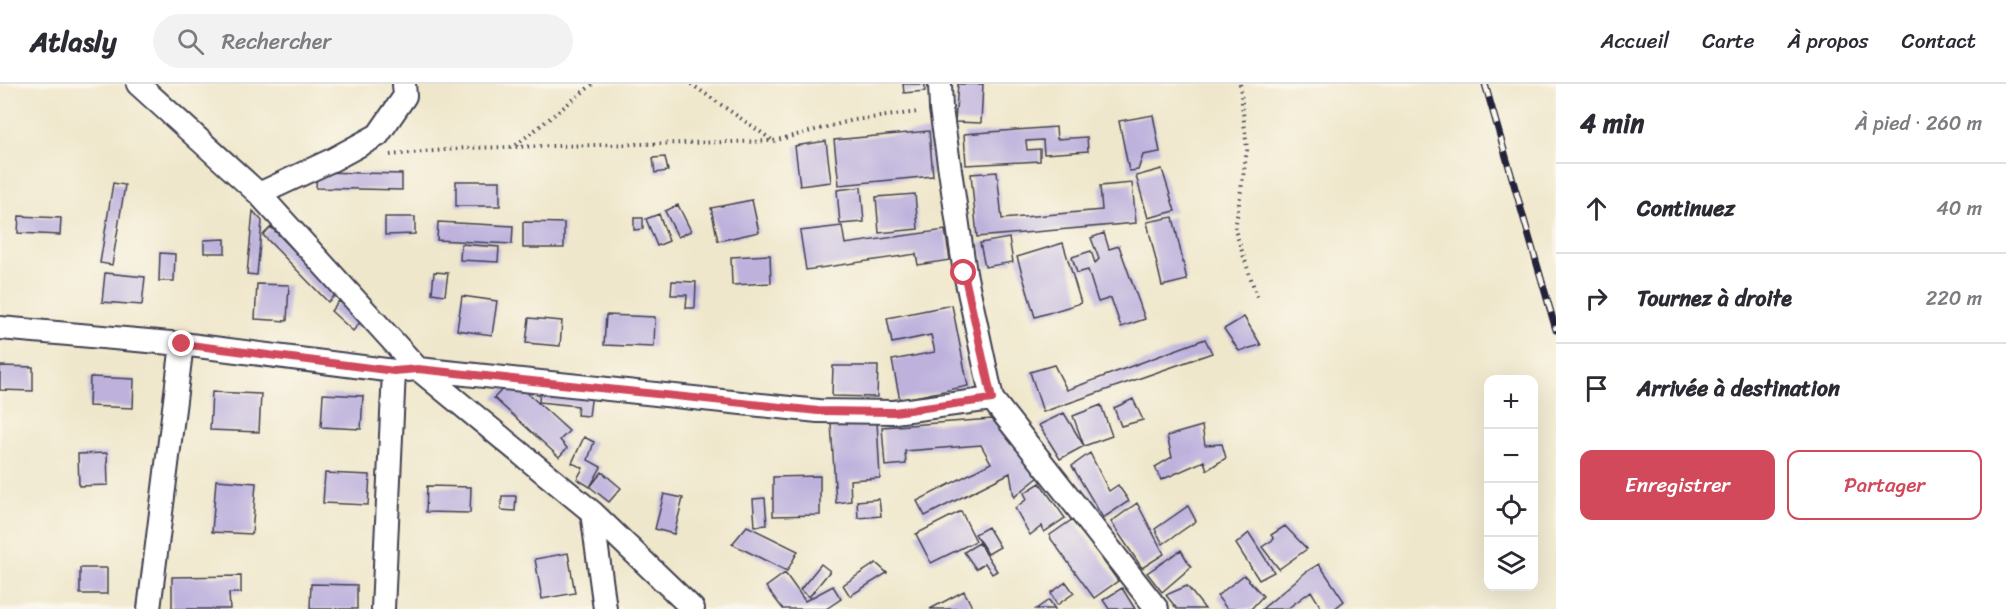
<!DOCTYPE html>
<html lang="fr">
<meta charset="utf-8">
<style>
:root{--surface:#fff;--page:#f2f2f3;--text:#2b2b33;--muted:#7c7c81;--line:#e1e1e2;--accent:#d1495b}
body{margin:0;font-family:Sriracha,sans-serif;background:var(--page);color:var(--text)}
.controls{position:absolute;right:18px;bottom:18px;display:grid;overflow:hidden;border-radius:12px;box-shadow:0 6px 24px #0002}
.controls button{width:54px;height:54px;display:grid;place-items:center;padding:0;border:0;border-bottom:2px solid var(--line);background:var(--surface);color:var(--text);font:30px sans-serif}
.stop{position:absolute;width:18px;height:18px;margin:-14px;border:4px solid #d1495b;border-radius:50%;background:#fff}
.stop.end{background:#d1495b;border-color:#fff;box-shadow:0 2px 6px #0008}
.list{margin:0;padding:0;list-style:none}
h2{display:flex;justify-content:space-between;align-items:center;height:78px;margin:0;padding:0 24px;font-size:26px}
h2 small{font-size:20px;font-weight:400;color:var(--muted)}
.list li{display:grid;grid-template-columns:39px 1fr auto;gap:18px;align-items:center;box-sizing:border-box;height:90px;padding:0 24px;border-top:2px solid var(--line)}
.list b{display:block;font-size:22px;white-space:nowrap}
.list em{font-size:20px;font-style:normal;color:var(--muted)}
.actions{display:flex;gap:12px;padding:18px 24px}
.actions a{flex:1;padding:14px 0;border:2px solid var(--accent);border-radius:12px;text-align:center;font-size:21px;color:var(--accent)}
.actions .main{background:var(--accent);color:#fff}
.icon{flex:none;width:33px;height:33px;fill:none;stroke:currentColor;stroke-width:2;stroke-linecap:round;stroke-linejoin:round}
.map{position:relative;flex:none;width:1556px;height:525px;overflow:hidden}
header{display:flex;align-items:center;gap:36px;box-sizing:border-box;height:84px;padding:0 30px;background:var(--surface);border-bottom:2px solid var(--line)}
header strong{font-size:28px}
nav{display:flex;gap:33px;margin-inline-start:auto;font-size:21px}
.search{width:420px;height:54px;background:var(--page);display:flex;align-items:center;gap:15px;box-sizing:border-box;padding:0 21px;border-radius:33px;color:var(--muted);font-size:22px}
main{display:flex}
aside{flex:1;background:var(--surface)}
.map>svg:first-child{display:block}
</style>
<header>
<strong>Atlasly</strong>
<div class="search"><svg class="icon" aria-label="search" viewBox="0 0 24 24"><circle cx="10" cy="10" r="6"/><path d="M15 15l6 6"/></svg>Rechercher</div>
<nav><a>Accueil</a><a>Carte</a><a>À propos</a><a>Contact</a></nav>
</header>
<main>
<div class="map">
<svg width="1556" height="525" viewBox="0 0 1556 525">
<rect width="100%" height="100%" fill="#fbf7ec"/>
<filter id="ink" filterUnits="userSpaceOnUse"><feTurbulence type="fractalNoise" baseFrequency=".0167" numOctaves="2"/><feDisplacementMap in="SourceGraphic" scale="12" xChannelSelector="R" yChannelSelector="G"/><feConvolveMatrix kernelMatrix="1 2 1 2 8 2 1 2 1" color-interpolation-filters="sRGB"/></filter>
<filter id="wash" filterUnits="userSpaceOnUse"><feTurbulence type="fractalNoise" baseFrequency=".008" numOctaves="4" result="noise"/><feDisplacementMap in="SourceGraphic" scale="24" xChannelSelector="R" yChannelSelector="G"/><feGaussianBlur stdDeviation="1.35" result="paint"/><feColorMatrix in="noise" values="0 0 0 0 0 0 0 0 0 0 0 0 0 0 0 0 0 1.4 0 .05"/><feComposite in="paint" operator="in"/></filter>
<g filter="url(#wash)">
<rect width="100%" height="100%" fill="#efe7cb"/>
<g id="blocks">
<path fill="#beb2dd" d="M 903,0 L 925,0 L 925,7 L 904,9 Z
M 958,0 L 983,0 L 981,39 L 955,38 Z
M 1153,31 L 1160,68 L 1143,71 L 1138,86 L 1129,87 L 1119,37 Z
M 1056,43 L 1057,55 L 1087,53 L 1088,67 L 1044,70 L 1043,56 L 1026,57 L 1027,66 L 1040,65 L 1040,77 L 966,81 L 964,50 Z
M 929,47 L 933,92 L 839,101 L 834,56 Z
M 826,57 L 831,98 L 800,102 L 795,62 Z
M 665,73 L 668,87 L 655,89 L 653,74 Z
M 1162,85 L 1175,127 L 1148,134 L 1136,92 Z
M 317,88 L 402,90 L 402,106 L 316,104 Z
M 997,88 L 1002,135 L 1102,126 L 1100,102 L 1132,99 L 1136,139 L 977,153 L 971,90 Z
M 456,97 L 500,97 L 500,122 L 456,122 Z
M 113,99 L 125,101 L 112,181 L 100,179 Z
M 861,103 L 864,138 L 840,140 L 837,106 Z
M 915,110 L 918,145 L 879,149 L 876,113 Z
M 752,116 L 759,148 L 718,157 L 711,124 Z
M 678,121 L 691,147 L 678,153 L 665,127 Z
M 253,127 L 262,137 L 257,191 L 247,190 Z
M 659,130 L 669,157 L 657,162 L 646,135 Z
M 19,132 L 61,134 L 60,151 L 18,149 Z
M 385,133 L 415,133 L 415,150 L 385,151 Z
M 1173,133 L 1187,196 L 1162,202 L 1147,138 Z
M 634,134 L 643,134 L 643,145 L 634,146 Z
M 438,138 L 513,142 L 512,160 L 437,156 Z
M 523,138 L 564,139 L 564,164 L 523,164 Z
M 842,142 L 845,160 L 945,146 L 950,176 L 918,181 L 916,170 L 806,186 L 800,147 Z
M 271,143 L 336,210 L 328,218 L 263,151 Z
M 1104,149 L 1109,165 L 1119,162 L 1145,235 L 1121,243 L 1111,214 L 1098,218 L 1088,186 L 1077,189 L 1072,173 L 1091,167 L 1095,179 L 1099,175 L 1091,154 Z
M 1009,154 L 1013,178 L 985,183 L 980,159 Z
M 225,155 L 225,169 L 204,169 L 204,156 Z
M 1063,159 L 1081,219 L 1035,233 L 1017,173 Z
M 461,160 L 499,163 L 498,178 L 460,176 Z
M 160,169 L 175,170 L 174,197 L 159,197 Z
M 770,171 L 771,199 L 732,201 L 731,173 Z
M 434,188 L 448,189 L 445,211 L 432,209 Z
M 105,189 L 145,193 L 142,221 L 102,218 Z
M 672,197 L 696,198 L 695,224 L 686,224 L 687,211 L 671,211 Z
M 257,200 L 289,201 L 287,237 L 255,235 Z
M 462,212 L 497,217 L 492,251 L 457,246 Z
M 339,217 L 362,236 L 353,247 L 331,227 Z
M 952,221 L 968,302 L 900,316 L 892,276 L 935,268 L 931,251 L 892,259 L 887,234 Z
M 606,231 L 655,233 L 654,263 L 604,261 Z
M 1244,233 L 1261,261 L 1239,267 L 1224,245 Z
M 529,234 L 562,237 L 560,262 L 526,259 Z
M 1205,255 L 1212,269 L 1043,328 L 1030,288 L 1054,281 L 1067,306 Z
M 0,282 L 33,283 L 33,307 L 0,306 Z
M 833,282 L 878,282 L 877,313 L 832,312 Z
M 90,293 L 134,295 L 133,324 L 89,322 Z
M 512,295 L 569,347 L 560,356 L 567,364 L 559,373 L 494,314 Z
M 540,304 L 592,309 L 589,332 L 577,331 L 578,322 L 539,318 Z
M 212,308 L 261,310 L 259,348 L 210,346 Z
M 323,310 L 363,312 L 361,345 L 321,343 Z
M 1133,315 L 1143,336 L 1121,342 L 1114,324 Z
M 1101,321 L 1112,352 L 1084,362 L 1060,375 L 1039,341 L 1064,329 L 1084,362 L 1073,332 Z
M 992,335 L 1039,393 L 1014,413 L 1010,389 L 925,432 L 917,417 L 991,379 L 981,361 L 905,367 L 906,380 L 885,382 L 882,343 Z
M 877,337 L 880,394 L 850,396 L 851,417 L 836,419 L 831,339 Z
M 1202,342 L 1205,361 L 1222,360 L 1226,374 L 1207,386 L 1204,377 L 1161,396 L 1155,383 L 1172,373 L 1167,352 Z
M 584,353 L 594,358 L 588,376 L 601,383 L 590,403 L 577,395 L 583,384 L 572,379 Z
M 107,369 L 108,401 L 79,402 L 78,370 Z
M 1090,369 L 1109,407 L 1118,401 L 1129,417 L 1103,434 L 1072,382 Z
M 602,388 L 621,404 L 609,418 L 590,403 Z
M 325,389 L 370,391 L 368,421 L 323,419 Z
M 820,392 L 820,431 L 773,432 L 773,393 Z
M 216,396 L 256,399 L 252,450 L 212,448 Z
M 1040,399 L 1065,434 L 1044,448 L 1042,442 L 1030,451 L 1015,424 L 1027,415 L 1024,409 Z
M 427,402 L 471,403 L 470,429 L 426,428 Z
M 664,410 L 683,414 L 674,450 L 655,445 Z
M 502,412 L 516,412 L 515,427 L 501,426 Z
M 765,414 L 767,441 L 755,442 L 753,415 Z
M 879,415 L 881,432 L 858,434 L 857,417 Z
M 1137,419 L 1164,470 L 1142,484 L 1111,438 Z
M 1188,422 L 1196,437 L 1163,460 L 1155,445 Z
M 961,427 L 976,457 L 931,479 L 916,450 Z
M 1073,435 L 1118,497 L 1094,514 L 1051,455 L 1050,451 Z
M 747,442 L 798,467 L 787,487 L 732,460 Z
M 1285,442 L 1307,465 L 1279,485 L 1262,463 L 1274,455 L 1271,451 Z
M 988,443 L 1000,463 L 988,470 L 975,450 Z
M 1249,449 L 1274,488 L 1259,496 L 1236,460 Z
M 979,459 L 997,487 L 992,490 L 985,479 L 976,485 L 964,468 Z
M 1181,466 L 1191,483 L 1162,508 L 1147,489 Z
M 568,469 L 575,509 L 542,515 L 535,475 Z
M 876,479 L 887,489 L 850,512 L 843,501 Z
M 821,480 L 830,487 L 809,513 L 800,506 Z
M 1319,480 L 1344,517 L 1334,525 L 1322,525 L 1311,507 L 1287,525 L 1262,525 L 1306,488 Z
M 80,484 L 107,484 L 107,510 L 80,510 Z
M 785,489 L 805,517 L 833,502 L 841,515 L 826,525 L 783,525 L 766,503 Z
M 1244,491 L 1263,512 L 1251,525 L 1227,525 L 1217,512 Z
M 241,492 L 241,509 L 229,509 L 230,525 L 172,525 L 172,493 Z
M 1066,498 L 1074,509 L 1057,521 L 1051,509 Z
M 311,500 L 357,501 L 357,525 L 310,525 Z
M 1187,502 L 1205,525 L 1177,525 L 1166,511 Z
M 1122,504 L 1135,525 L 1109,525 L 1103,516 Z
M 964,507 L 973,525 L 930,525 Z
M 1049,516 L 1055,525 L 1036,525 Z"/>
</g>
</g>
<g filter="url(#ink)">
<use href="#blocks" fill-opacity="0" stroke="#414051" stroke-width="1.5"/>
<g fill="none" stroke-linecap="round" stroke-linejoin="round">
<defs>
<path id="street" d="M 138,0 L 259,110 L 418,285 L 592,428 L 693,525
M 940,0 L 941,25 L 965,189 L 992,315 L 1157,525
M 259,110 L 332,76 L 378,51 L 405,12 L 404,0
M 0,244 L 182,260 L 394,287 L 418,285 L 818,327 L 894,328 L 992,315
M 592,428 L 605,525
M 149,525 L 182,260
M 383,525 L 394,287"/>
</defs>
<use href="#street" stroke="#414051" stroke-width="26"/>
<path stroke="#414051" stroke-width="4" stroke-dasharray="1.5 4.5" stroke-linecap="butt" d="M 691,0 L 772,56
M 1240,0 L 1247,66 L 1235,146 L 1257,213
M 516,61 L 593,0
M 390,71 L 467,64 L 773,57 L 854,36 L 919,28"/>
<use href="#street" stroke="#fff" stroke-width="22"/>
<defs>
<path id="rail" d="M 1485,0 L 1556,246"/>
</defs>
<use href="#rail" stroke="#22223b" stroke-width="7"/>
<use href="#rail" stroke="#fbf7ec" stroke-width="4.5" stroke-dasharray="14" stroke-linecap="butt"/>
</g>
</g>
<g fill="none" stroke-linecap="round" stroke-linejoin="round" filter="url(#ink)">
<path stroke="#d1495b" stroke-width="8" d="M 182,260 L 394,287 L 418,285 L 818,327 L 894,328 L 992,315 L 964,189"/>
</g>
</svg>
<div class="controls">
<button>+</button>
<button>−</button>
<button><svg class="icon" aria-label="locate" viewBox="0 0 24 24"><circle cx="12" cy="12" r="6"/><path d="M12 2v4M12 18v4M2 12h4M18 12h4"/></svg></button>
<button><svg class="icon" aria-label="layers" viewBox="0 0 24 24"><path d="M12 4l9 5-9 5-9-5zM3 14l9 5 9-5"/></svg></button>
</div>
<div class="stop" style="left:964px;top:189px"></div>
<div class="stop end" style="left:182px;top:260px"></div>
</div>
<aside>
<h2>4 min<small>À pied · 260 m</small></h2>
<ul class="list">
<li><svg class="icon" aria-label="ahead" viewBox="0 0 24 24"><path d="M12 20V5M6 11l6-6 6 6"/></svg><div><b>Continuez</b></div><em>40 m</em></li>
<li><svg class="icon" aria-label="right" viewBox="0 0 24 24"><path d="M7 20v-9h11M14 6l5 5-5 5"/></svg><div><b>Tournez à droite</b></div><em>220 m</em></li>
<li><svg class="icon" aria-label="arrive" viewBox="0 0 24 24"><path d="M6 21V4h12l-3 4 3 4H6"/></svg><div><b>Arrivée à destination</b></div></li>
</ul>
<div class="actions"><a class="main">Enregistrer</a><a>Partager</a></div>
</aside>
</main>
